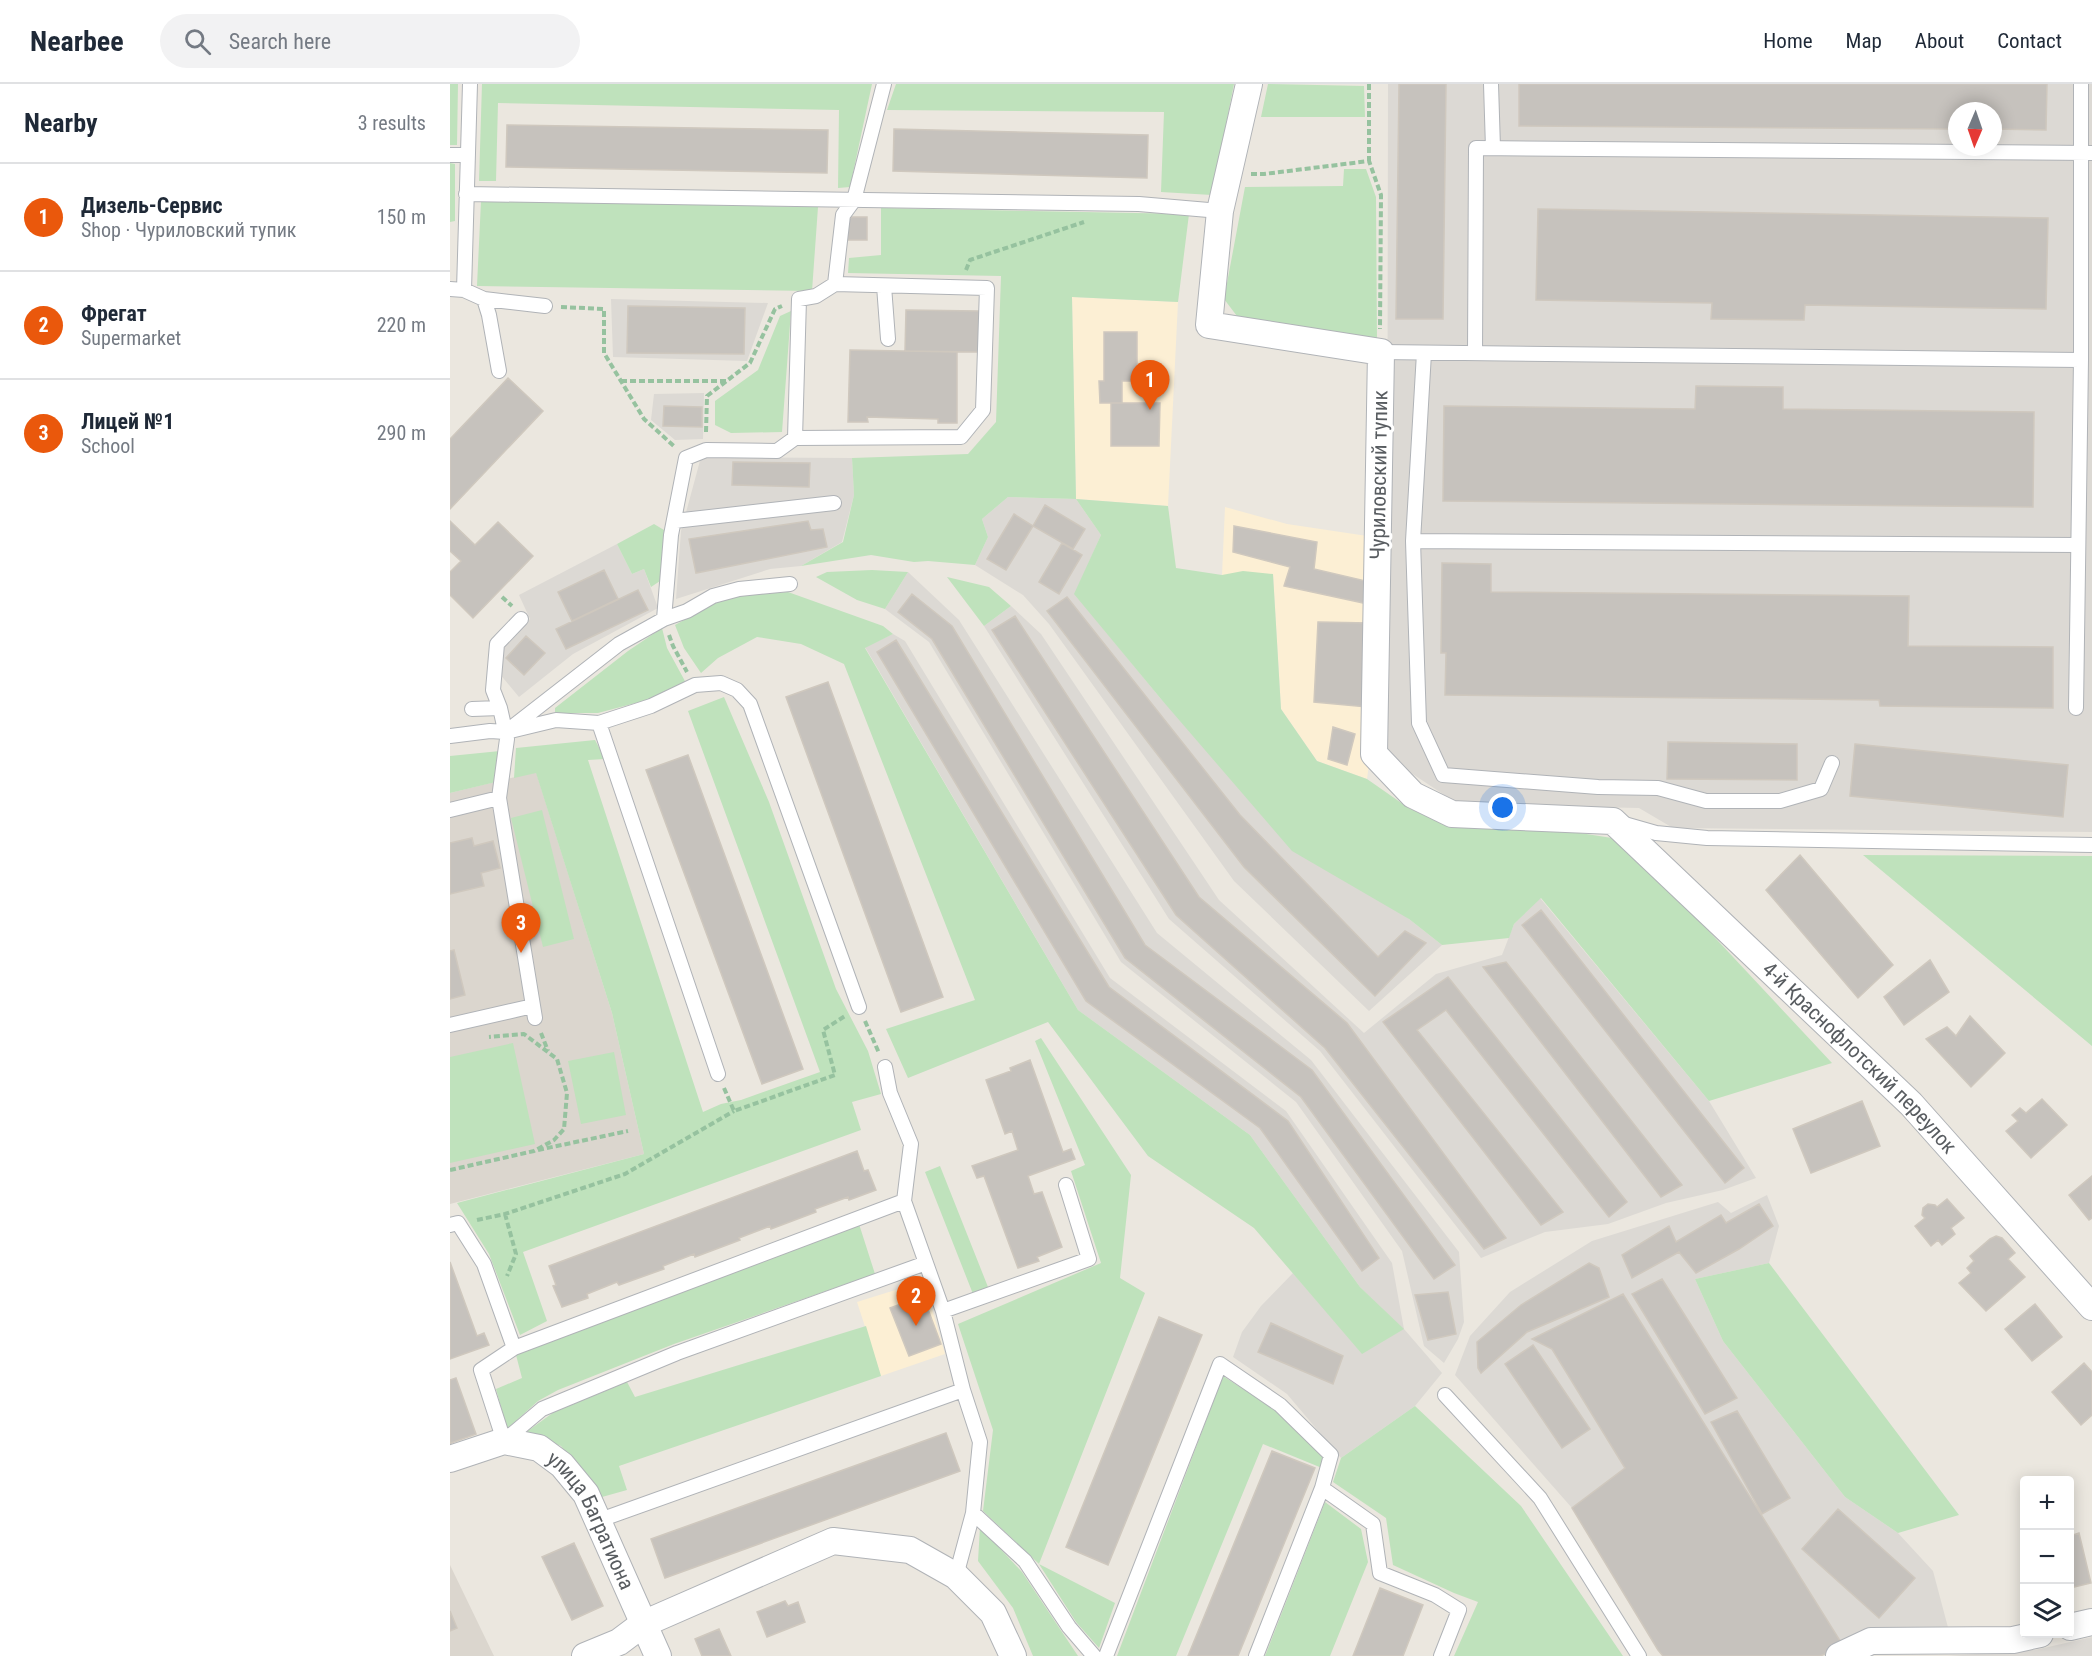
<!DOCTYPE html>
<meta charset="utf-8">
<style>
:root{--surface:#fff;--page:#f2f2f3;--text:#1f2937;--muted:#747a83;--line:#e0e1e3;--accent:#ea580c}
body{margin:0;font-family:"Roboto Condensed",sans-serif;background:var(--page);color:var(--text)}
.controls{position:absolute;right:18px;bottom:18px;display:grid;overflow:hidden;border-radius:6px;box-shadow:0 3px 15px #0003}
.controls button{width:54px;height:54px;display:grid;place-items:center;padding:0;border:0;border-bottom:2px solid var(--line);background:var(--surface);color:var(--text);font:30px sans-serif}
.compass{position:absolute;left:1498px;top:18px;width:54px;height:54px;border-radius:50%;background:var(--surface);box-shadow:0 3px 15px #0003;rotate:182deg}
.you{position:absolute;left:1053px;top:724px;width:21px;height:21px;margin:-15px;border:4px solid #fff;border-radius:50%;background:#1a73e8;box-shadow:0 0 0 9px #1a73e833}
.badge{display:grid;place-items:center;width:39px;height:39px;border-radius:50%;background:var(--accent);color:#fff;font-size:20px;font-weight:700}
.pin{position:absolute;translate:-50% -50px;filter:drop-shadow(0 2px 3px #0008)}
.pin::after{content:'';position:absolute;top:32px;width:21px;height:18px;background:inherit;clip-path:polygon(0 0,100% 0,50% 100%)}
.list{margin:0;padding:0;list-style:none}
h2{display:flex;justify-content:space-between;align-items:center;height:78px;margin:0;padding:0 24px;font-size:26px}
h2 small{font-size:20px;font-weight:400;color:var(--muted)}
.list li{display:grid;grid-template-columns:39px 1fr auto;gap:18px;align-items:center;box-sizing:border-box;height:108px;padding:0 24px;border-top:2px solid var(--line)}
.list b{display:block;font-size:22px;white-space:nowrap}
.list p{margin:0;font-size:20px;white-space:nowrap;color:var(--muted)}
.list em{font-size:20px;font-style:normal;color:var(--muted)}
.icon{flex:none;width:33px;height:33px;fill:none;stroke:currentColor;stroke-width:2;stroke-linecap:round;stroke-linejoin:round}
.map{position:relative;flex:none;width:1642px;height:1572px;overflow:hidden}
header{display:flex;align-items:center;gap:36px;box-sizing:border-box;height:84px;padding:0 30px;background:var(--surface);border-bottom:2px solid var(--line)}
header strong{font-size:28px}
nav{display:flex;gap:33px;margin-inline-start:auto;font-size:21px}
.search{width:420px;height:54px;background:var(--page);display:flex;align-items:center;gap:15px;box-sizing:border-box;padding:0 21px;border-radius:33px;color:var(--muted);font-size:22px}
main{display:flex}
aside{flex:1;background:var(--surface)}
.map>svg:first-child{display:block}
</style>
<header>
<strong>Nearbee</strong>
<div class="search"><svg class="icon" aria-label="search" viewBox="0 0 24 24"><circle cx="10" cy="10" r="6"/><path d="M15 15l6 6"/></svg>Search here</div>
<nav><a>Home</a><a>Map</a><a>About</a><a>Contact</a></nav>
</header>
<main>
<aside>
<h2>Nearby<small>3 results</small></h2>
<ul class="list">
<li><span class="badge">1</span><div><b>Дизель-Сервис</b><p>Shop · Чуриловский тупик</p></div><em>150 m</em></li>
<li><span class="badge">2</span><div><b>Фрегат</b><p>Supermarket</p></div><em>220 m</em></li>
<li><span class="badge">3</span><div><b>Лицей №1</b><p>School</p></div><em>290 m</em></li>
</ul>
</aside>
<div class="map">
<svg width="1642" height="1572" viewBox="0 0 1642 1572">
<rect width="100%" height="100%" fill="#ebe7df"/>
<path fill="#fcefd4" d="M 622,213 L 728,218 L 718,422 L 626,415 Z
M 775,423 L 837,440 L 924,453 L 920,673 L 917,695 L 867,677 L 831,625 L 823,490 L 772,491 Z
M 474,1197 L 495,1270 L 431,1292 L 407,1218 Z"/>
<path fill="#dcd9d4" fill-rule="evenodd" d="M 938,0 L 1642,0 L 1642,748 L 1223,744 L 1189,724 L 1008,720 L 937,673 ZM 1507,27 L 1543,27 L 1543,63 L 1507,63 Z
M 161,215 L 318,219 L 297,277 L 163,273 Z
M 254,309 L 253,355 L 225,356 L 201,336 L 204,310 Z
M 251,373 L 402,374 L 404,411 L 392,458 L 351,482 L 320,485 L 226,515 L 231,447 Z
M 558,413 L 626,415 L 651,451 L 625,510 L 711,615 L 959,835 L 992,861 L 919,927 L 784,797 L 599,540 L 573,511 L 525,481 L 538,453 L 532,435 Z
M 167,460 L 182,490 L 194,485 L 208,524 L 123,570 L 69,613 L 49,589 L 52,563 L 80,535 L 69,511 Z
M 458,488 L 509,536 L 707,849 L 861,976 L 1009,1168 L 1014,1238 L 1008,1255 L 994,1279 L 974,1262 L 952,1167 L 846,1018 L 671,878 L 479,558 L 435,525 Z
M 561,522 L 591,550 L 769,816 L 914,949 L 986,890 L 1052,871 L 1064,840 L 1090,814 L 1259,1017 L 1306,1094 L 1273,1106 L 1216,1119 L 1158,1140 L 1095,1148 L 1031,1174 L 870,967 L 719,835 L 534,542 Z
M 443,550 L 455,557 L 660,894 L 836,1027 L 942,1179 L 954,1245 L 992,1289 L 965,1322 L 891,1374 L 837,1310 L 783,1273 L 792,1248 L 811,1222 L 843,1189 L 912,1269 L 953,1245 L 910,1203 L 800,1051 L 628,926 L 415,563 Z
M 1317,1111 L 1329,1142 L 1319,1179 L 1245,1195 L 1273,1257 L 1395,1413 L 1448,1449 L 1483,1487 L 1500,1551 L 1394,1563 L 1102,1265 L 1175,1384 L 1122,1424 L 1005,1291 L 1020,1252 L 1060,1208 L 1142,1157 L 1268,1118 L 1281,1129 Z
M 1642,1553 L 1642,1572 L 1498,1572 L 1585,1566 Z"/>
<path fill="#dbd6ce" d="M 86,688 L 162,929 L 194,1070 L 0,1120 L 0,709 Z
M 0,1481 L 44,1572 L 0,1572 Z"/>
<path fill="#bfe2bc" d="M 0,0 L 8,0 L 7,61 L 0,61 Z
M 32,0 L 422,0 L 400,103 L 388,104 L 389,26 L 48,19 L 46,97 L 29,97 Z
M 446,0 L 784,0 L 762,111 L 711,108 L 714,28 L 437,26 Z
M 818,0 L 914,2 L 915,33 L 811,33 Z
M 0,79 L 5,80 L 5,137 L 0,138 Z
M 894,85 L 916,85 L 926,113 L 927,256 L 790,236 L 774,215 L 795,103 L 893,102 Z
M 31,117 L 368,123 L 362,207 L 27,202 Z
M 431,124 L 739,130 L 728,218 L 622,213 L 626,415 L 718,422 L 726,484 L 772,491 L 793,487 L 823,490 L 831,625 L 867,677 L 917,695 L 960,725 L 1013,741 L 1130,749 L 1162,754 L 1240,827 L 1382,979 L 1259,1017 L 1091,814 L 1064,840 L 1059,854 L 992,861 L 959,835 L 842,767 L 711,615 L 624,510 L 651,451 L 626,415 L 558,413 L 532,435 L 538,453 L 525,481 L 478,477 L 464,478 L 421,471 L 351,482 L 393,458 L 404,411 L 402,374 L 518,370 L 546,338 L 551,192 L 398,189 L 399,174 L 431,171 Z
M 341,227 L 332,348 L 281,349 L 265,341 L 265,317 L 308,286 L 330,232 Z
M 204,440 L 214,446 L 210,497 L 201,503 L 194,485 L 182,490 L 167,460 Z
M 422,486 L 458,488 L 435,525 L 407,516 L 366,493 L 377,488 Z
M 497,493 L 539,503 L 561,522 L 534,542 Z
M 338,508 L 433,542 L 443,550 L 415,564 L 628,926 L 800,1051 L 910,1203 L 954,1245 L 912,1270 L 804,1144 L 698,1072 L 598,938 L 458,994 L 436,945 L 525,916 L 394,580 L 351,560 L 307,553 L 268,574 L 251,589 L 234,564 L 225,541 L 266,518 L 290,511 Z
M 212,544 L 217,564 L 236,599 L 197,616 L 148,629 L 105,629 L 105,624 L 178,567 Z
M 274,613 L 319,718 L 386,905 L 418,967 L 431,1010 L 402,1018 L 411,1046 L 73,1168 L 97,1237 L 70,1251 L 39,1170 L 7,1119 L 194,1070 L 162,929 L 86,689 L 64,694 L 66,664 L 145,656 L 155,675 L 138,676 L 253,1028 L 271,1020 L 291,1016 L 370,988 L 238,627 Z
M 50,667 L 50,697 L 0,709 L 0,672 Z
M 92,726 L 124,855 L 93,863 L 61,734 Z
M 1413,771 L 1642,772 L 1642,962 Z
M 591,954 L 681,1091 L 670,1194 L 695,1209 L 589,1480 L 665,1519 L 649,1564 L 626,1538 L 589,1480 L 533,1427 L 543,1346 L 508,1240 L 651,1179 L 621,1087 L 635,1081 L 585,957 Z
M 63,959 L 85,1060 L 0,1079 L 0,973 Z
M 164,968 L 176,1031 L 131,1040 L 118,977 Z
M 490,1082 L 538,1203 L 523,1210 L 475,1088 Z
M 409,1140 L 425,1190 L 224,1260 L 108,1306 L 88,1317 L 57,1345 L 46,1305 L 72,1294 L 66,1271 Z
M 1319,1179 L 1509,1431 L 1448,1449 L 1395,1413 L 1273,1257 L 1245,1195 Z
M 416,1242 L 431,1292 L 169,1382 L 177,1406 L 152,1413 L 111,1362 L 75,1349 L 104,1328 L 177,1298 L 185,1313 Z
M 773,1292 L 827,1327 L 875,1372 L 872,1384 L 813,1360 L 726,1572 L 667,1572 Z
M 965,1322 L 1071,1422 L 1173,1572 L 1004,1572 L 1028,1518 L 1004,1509 L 943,1481 L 936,1434 L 883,1398 L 891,1374 Z
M 875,1418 L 911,1445 L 918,1478 L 880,1572 L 815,1572 Z
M 530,1443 L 572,1488 L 628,1572 L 583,1572 L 563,1524 L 528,1477 Z"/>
<path fill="#c6c2bd" stroke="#cfc8be" stroke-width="1.5" d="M 949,0 L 996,0 L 993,235 L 946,235 Z
M 1069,0 L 1597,0 L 1596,46 L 1543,45 L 1543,27 L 1507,27 L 1507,45 L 1069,42 Z
M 57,41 L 378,46 L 377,89 L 56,83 Z
M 444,45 L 698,51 L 697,94 L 443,87 Z
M 1088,125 L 1598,134 L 1596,225 L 1355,221 L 1354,236 L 1261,235 L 1262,219 L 1086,216 Z
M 398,133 L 417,133 L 417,156 L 398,156 Z
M 178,222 L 295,224 L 294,270 L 177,269 Z
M 456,226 L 529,227 L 529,268 L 455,267 Z
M 654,248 L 687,248 L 687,297 L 672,297 L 672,319 L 650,319 L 649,297 L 654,297 Z
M 400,266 L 507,268 L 507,339 L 488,339 L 488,335 L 417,333 L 418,338 L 398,338 Z
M 58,294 L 93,327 L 0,425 L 0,355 Z
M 1246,302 L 1333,303 L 1333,325 L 1584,328 L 1583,423 L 993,417 L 994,322 L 1245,325 Z
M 661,319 L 710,319 L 709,362 L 661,362 Z
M 214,322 L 252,323 L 252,343 L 213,342 Z
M 283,378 L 360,379 L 359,403 L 282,401 Z
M 595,421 L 635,445 L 623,465 L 583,442 Z
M 564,430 L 583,442 L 556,486 L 537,475 Z
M 0,437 L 25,461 L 48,438 L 83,472 L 23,534 L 0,511 L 0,488 L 11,477 L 0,467 Z
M 358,437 L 361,446 L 373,445 L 377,463 L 246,489 L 239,455 Z
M 784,442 L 867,458 L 864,485 L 920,498 L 918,520 L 834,502 L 840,483 L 783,468 Z
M 612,459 L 632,471 L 609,510 L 589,498 Z
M 992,479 L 1041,480 L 1041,508 L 1459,512 L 1458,562 L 1603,563 L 1603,624 L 1430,622 L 1429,616 L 995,611 L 996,569 L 991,569 Z
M 154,486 L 168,515 L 122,537 L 108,508 Z
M 188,506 L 198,526 L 116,565 L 106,545 Z
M 462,510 L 502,542 L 695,861 L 862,986 L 1005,1181 L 984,1195 L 851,1013 L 675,874 L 482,555 L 448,528 Z
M 617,513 L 790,731 L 928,873 L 955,847 L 976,859 L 925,912 L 794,783 L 597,527 Z
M 565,532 L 749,813 L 897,939 L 1056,1154 L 1034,1165 L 875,964 L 726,831 L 542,546 Z
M 868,538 L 919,539 L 917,623 L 864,618 Z
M 76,552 L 95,569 L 74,591 L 56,574 Z
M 446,556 L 659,903 L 838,1037 L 929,1174 L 912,1187 L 810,1044 L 636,917 L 427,568 Z
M 378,598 L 493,913 L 451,928 L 336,613 Z
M 883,643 L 905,650 L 897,681 L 878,675 Z
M 1218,658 L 1347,660 L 1347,696 L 1217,695 Z
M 1405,660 L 1618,681 L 1613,733 L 1400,712 Z
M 238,671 L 353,985 L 312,1000 L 196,686 Z
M 22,754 L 24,762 L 43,757 L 50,784 L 31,789 L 34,802 L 0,810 L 0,759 Z
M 1350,771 L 1443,881 L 1408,914 L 1316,806 Z
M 1091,826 L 1294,1084 L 1275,1099 L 1072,841 Z
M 4,866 L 15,911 L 0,915 L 0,867 Z
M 1480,876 L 1499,908 L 1454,941 L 1434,913 Z
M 1056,878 L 1232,1101 L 1211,1113 L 1033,883 Z
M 998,893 L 1177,1118 L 1159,1133 L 996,926 L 967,946 L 1113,1128 L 1091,1141 L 933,938 Z
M 1520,932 L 1555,969 L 1521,1003 L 1476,955 L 1497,943 L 1506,952 Z
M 580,976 L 613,1068 L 621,1065 L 625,1075 L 578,1092 L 584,1110 L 592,1108 L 612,1163 L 587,1173 L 589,1177 L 568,1184 L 534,1092 L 527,1094 L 522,1082 L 568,1066 L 562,1047 L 555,1050 L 536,996 L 561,987 L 560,984 Z
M 1592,1015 L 1617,1041 L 1581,1074 L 1556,1047 L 1568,1037 L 1562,1031 L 1570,1024 L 1576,1029 Z
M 1412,1017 L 1430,1062 L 1361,1089 L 1343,1045 Z
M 407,1067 L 414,1087 L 418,1086 L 426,1106 L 399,1116 L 398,1113 L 365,1125 L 366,1128 L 321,1145 L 320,1142 L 289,1154 L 290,1156 L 245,1173 L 244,1170 L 213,1182 L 214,1185 L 169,1201 L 167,1198 L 137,1210 L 138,1214 L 112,1223 L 103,1202 L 106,1201 L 99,1182 Z
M 1642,1092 L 1642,1134 L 1639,1136 L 1619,1111 Z
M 1497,1115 L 1514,1134 L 1501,1144 L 1505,1150 L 1492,1161 L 1488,1156 L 1481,1162 L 1465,1142 L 1475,1134 L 1472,1131 L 1473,1124 L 1478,1120 L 1485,1121 L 1487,1123 Z
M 1309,1120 L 1323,1142 L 1289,1165 L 1246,1189 L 1229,1168 L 1182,1194 L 1172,1171 L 1219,1142 L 1226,1158 L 1271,1131 L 1276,1139 Z
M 1546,1152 L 1552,1154 L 1565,1169 L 1558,1175 L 1575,1193 L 1536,1227 L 1509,1199 L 1521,1189 L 1517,1184 L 1524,1177 L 1520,1172 L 1540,1155 Z
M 0,1178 L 27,1252 L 34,1249 L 39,1261 L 0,1275 Z
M 1139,1179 L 1149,1184 L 1159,1213 L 1077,1248 L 1031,1289 L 1028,1284 L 1027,1258 L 1071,1221 Z
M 1212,1195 L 1287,1314 L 1255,1330 L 1182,1210 Z
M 998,1208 L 1006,1250 L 978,1256 L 965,1211 Z
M 1173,1210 L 1394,1563 L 1370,1572 L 1213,1572 L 1208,1566 L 1122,1424 L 1175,1384 L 1102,1265 L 1082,1255 Z
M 473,1212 L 491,1260 L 459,1272 L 440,1224 Z
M 1585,1220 L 1612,1253 L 1582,1277 L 1555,1245 Z
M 709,1233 L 752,1251 L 658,1481 L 616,1463 Z
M 821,1239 L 893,1272 L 883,1300 L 808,1268 Z
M 1083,1261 L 1140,1345 L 1112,1364 L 1055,1280 Z
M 1634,1279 L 1642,1288 L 1642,1331 L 1631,1341 L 1602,1308 Z
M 6,1294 L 26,1350 L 1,1359 L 2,1364 L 0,1364 L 0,1296 Z
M 1287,1327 L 1340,1414 L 1312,1430 L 1261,1338 Z
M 496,1349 L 510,1387 L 215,1494 L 201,1455 Z
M 822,1367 L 865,1384 L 788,1572 L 738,1572 Z
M 1388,1425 L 1465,1494 L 1429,1534 L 1352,1465 Z
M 1629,1449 L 1641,1499 L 1620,1504 L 1620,1452 Z
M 124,1459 L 153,1522 L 122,1536 L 92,1473 Z
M 930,1504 L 973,1521 L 953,1572 L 903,1572 Z
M 335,1517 L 338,1522 L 348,1518 L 355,1538 L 317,1553 L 307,1528 Z
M 0,1527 L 7,1544 L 0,1547 Z
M 269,1545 L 281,1572 L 252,1572 L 245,1555 Z"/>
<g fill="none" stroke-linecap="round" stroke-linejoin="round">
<defs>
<path id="service" d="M 1041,0 L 1043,64
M 0,71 L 18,71
M 16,110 L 689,120 L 770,127
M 385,200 L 393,131 L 404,116 L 434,0
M 434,202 L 438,255
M 0,205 L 14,206 L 34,215 L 95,222
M 14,206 L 20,0
M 34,215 L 39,231 L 49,287
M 931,268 L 1631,276 L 1631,0
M 974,269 L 963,457 L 969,639 L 993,691 L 1148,703 L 1208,704 L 1256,717 L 1330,717 L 1371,705 L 1382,679
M 1025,269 L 1026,64 L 1642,69
M 224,437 L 384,419
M 963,457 L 1628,461
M 71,535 L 47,560 L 43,606 L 50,624 L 57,655 L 49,714 L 85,934
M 214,535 L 221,451 L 236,374 L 256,366 L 327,367 L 345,354 L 349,215 L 366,212 L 385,200 L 537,204 L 533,326 L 511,353 L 345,354
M 1626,624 L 1631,276
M 22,625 L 50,624
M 149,639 L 268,990
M 56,648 L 106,636 L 149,639 L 201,622 L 245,601 L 271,599 L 287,606 L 300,620 L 409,923
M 0,652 L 40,647 L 56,648 L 169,560 L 214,535 L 237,527 L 263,512 L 289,505 L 340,500
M 0,726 L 49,714
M 1171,739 L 1206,749 L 1257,754 L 1642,761
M 0,941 L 83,922
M 435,983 L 440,1009 L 461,1060 L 454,1117 L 493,1227 L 513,1306 L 530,1358 L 523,1429 L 506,1492
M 454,1117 L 64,1264 L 31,1286 L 54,1357 L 92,1325 L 227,1269 L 476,1179
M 0,1141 L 8,1139 L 34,1180 L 64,1264
M 493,1227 L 639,1175 L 616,1101
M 995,1311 L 1090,1414 L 1189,1572
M 523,1429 L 575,1477 L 619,1543 L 644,1572
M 147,1437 L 513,1306
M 656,1572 L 770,1280 L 830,1321 L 881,1371 L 872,1404
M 806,1572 L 872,1404 L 923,1440 L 930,1489 L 985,1511 L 1009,1526 L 991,1572"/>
<g id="minor">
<path id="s1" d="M 799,0 L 770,127 L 759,241 L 931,268 L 924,670 L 963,711 L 1002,730 L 1163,737 L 1461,1020 L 1642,1223"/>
<path id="s2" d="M 0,1375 L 54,1357 L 89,1364 L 112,1381 L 136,1410 L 208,1572"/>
<path d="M 1620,1543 L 1642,1538"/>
<path d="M 135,1572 L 169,1558 L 193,1540 L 383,1457 L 460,1466 L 506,1492 L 543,1529 L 563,1572"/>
<path d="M 1389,1572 L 1421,1557 L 1563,1556 L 1590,1550"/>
</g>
</defs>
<use href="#service" stroke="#b0b3b7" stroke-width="16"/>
<use href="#minor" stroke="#b0b3b7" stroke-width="28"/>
<path stroke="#96c29f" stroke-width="4" stroke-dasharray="6 3" stroke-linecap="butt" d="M 919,0 L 919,77
M 801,90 L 814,90 L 919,77 L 931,111 L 930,245
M 516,186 L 520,176 L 634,138
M 111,223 L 154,225 L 154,269 L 194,335 L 225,363
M 171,297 L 276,297
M 256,348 L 257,312 L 300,279 L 325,225 L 332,222
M 52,513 L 62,522
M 219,551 L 223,562 L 237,588
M 415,937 L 429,969
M 91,949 L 98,967
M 274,1004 L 284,1027 L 385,991 L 373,946 L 395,932
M 88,1066 L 178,1047
M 0,1086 L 84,1067 L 104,1056 L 114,1045 L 117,1009 L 107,975 L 74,950 L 39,953
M 55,1130 L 66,1170 L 57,1192
M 27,1136 L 55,1130 L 175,1090 L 284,1027"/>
<use href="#service" stroke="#fff" stroke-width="14"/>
<use href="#minor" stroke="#fff" stroke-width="26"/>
</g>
<g text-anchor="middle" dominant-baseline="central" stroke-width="6" stroke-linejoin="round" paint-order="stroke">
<g font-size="21" fill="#585c60" stroke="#fff">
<text transform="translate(929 391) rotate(-89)">Чуриловский тупик</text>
<text stroke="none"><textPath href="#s1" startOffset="1424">4-й Краснофлотский переулок</textPath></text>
<text stroke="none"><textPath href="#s2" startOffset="184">улица Багратиона</textPath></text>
</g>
</g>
</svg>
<div class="controls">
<button>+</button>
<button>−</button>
<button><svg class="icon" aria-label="layers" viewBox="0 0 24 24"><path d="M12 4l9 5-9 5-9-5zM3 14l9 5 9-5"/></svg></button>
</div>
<svg class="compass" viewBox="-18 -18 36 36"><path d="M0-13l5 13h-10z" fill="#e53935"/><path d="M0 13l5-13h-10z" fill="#747a83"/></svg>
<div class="you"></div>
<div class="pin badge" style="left:700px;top:326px">1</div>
<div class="pin badge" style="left:466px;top:1242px">2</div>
<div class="pin badge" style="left:71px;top:869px">3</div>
</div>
</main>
